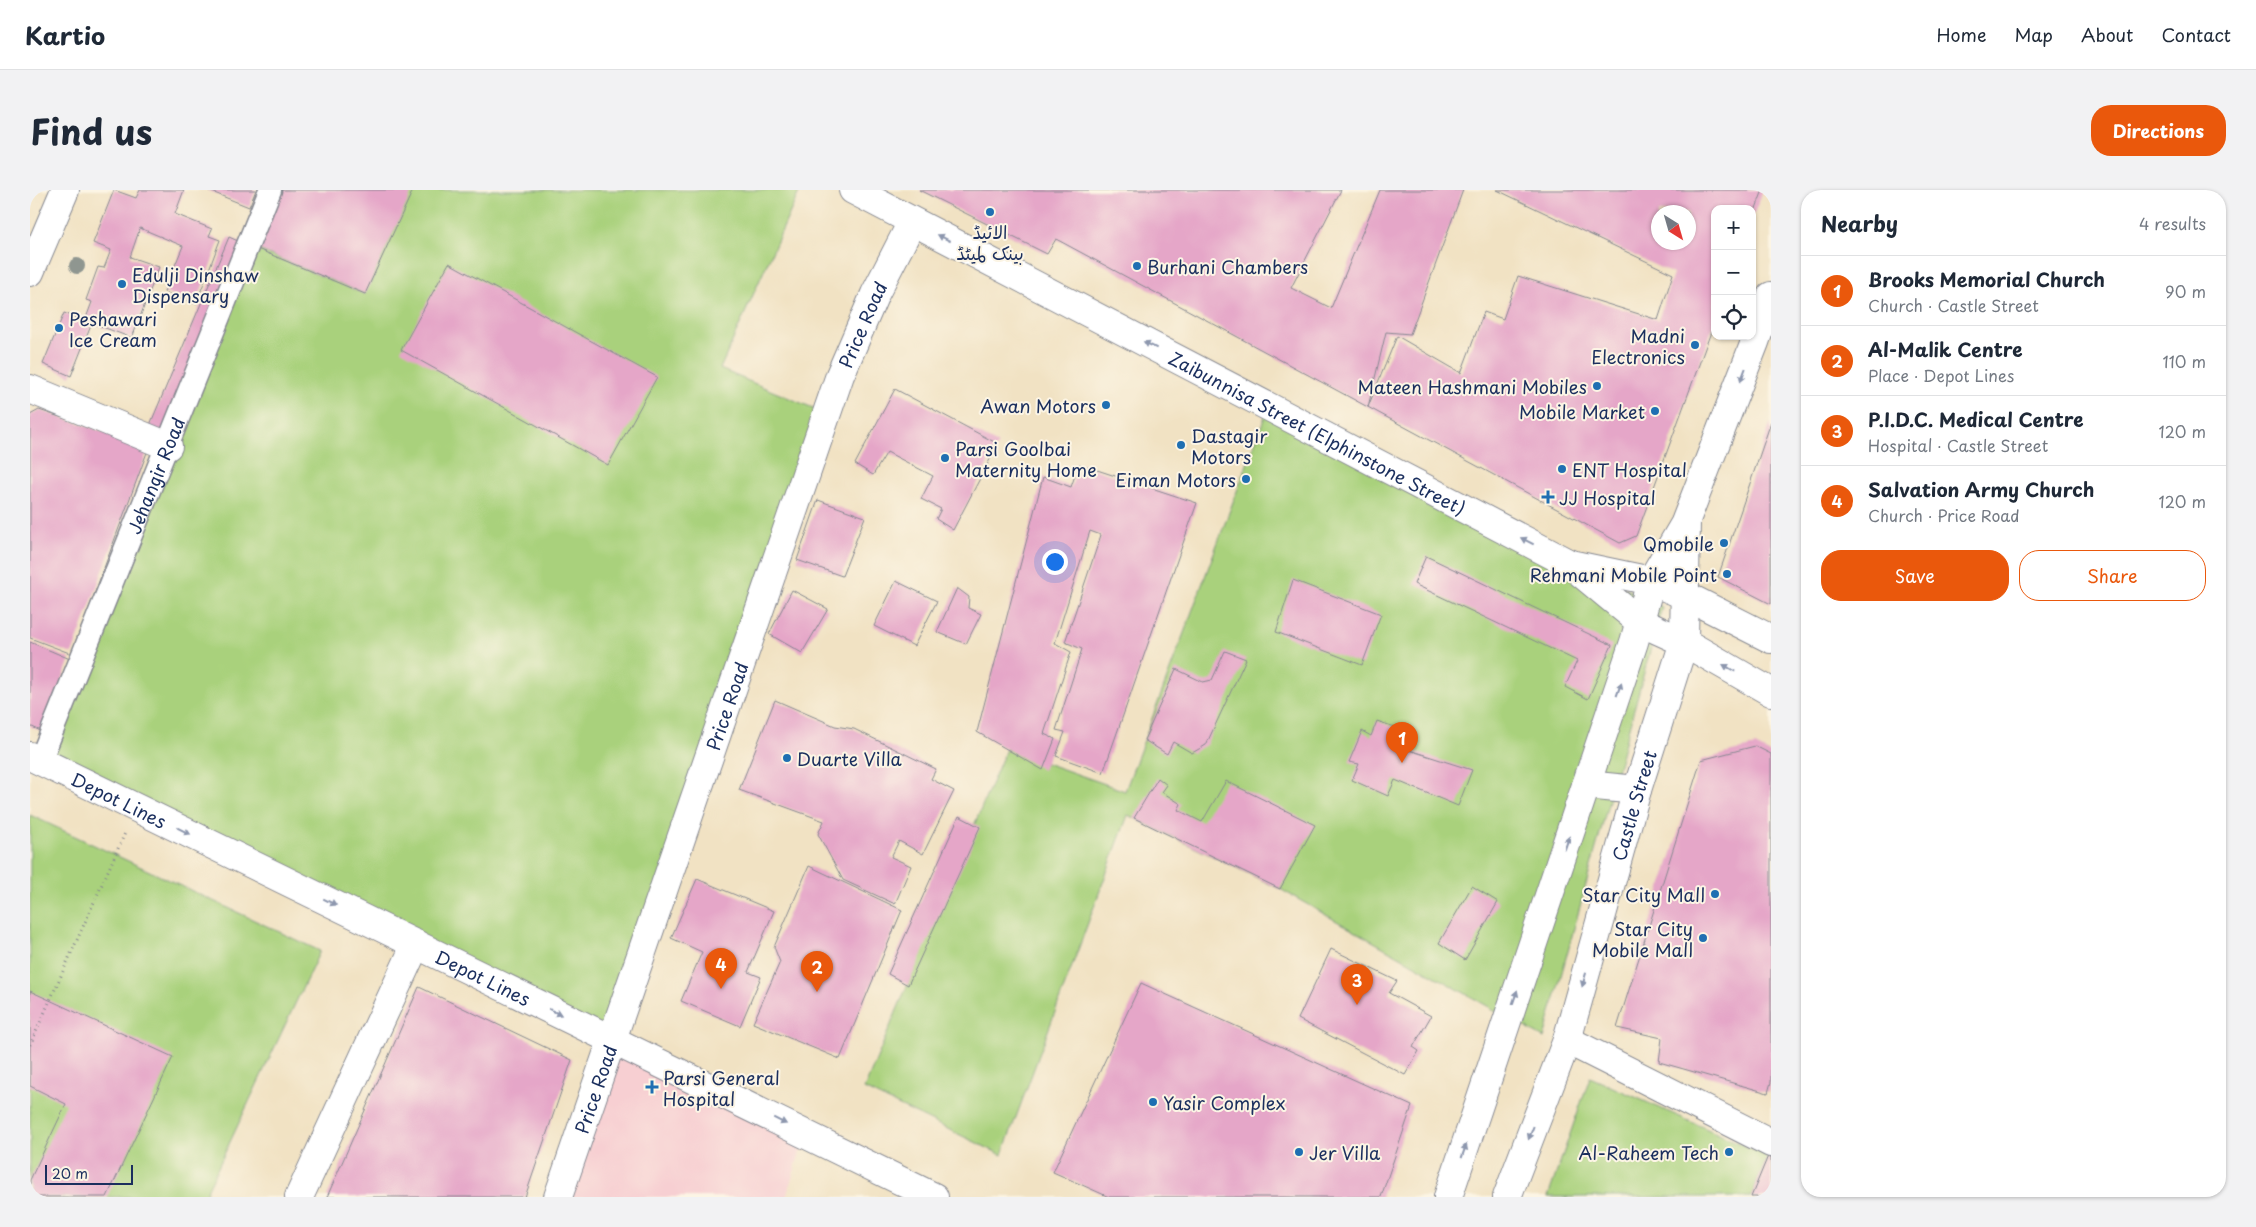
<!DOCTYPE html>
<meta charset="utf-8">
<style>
:root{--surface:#fff;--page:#f2f2f3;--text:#1f2937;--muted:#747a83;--line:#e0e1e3;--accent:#ea580c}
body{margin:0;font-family:"Playpen Sans","Playpen Sans Arabic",sans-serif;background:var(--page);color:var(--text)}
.controls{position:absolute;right:15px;top:15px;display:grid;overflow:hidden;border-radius:10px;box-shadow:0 1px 4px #0004}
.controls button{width:45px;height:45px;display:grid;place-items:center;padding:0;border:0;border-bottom:1px solid var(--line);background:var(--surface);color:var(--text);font:25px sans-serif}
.compass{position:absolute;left:1621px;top:15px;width:45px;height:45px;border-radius:50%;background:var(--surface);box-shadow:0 1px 4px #0004;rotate:143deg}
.scale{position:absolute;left:15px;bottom:12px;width:88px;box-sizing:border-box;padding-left:5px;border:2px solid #1b2f5e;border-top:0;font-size:14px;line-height:18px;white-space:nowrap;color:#1b2f5e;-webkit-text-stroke:4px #fcf5e5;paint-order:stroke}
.you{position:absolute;left:1024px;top:371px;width:18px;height:18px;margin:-12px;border:4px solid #fff;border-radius:50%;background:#1a73e8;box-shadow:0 0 0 8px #1a73e833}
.badge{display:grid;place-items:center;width:32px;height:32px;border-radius:50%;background:var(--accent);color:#fff;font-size:16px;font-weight:700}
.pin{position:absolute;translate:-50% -41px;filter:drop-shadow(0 1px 2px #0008)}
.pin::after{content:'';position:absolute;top:26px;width:18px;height:15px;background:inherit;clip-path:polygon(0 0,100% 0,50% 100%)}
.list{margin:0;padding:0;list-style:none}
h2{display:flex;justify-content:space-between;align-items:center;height:65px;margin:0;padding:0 20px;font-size:21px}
h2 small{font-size:16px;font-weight:400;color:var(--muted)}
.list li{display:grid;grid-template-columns:32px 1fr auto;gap:15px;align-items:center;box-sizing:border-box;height:70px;padding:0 20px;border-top:1px solid var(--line)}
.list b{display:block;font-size:19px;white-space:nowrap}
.list p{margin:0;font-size:16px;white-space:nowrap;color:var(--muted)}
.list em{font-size:16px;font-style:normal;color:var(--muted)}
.actions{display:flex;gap:10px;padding:15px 20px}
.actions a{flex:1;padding:11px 0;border:1px solid var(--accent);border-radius:20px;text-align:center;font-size:18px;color:var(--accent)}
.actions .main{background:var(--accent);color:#fff}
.icon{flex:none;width:28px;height:28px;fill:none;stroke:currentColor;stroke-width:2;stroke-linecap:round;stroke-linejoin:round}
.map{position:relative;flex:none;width:1741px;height:1007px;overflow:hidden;border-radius:20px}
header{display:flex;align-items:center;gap:30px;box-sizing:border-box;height:70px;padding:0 25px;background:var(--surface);border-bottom:1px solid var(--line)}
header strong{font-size:24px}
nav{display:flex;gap:28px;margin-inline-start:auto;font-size:18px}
.intro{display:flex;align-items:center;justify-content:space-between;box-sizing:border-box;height:120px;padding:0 30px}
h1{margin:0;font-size:35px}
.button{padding:12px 22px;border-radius:20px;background:var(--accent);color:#fff;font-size:18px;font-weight:700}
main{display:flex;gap:30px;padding:0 30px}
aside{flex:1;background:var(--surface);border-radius:20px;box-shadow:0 1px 4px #0004}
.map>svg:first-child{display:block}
</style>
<header>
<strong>Kartio</strong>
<nav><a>Home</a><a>Map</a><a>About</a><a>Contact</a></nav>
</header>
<div class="intro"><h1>Find us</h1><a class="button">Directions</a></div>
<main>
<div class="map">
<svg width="1741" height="1007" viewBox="0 0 1741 1007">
<rect width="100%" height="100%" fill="#fcf5e5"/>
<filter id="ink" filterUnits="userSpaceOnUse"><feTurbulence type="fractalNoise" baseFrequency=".02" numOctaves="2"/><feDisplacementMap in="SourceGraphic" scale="10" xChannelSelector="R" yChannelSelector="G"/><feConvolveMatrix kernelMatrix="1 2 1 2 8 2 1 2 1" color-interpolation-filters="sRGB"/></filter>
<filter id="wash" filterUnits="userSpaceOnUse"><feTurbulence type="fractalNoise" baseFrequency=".0096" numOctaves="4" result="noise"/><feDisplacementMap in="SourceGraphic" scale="20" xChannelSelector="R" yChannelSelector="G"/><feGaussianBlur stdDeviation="1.12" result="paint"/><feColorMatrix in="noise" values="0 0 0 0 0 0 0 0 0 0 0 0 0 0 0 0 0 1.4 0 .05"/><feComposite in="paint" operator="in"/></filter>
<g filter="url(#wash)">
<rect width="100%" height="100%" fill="#f1e2c3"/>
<path fill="#f7cfd2" d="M 582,849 L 776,944 L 756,1007 L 528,1007 Z"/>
<path fill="#a9d17c" stroke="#62806d" d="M 382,0 L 770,0 L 690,179 L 795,223 L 582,849 L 10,571 L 219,56 L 335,104 Z
M 1238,218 L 1632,417 L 1514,848 L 1250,699 L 1098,625 L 972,965 L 834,899 L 976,559 L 1095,601 Z
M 0,625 L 290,761 L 174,1007 L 0,1007 Z
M 1560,887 L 1738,966 L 1721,1007 L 1518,1007 Z"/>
<g id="blocks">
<path fill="#e5a6c8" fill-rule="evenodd" d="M 84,0 L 106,8 L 110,0 L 154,0 L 145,24 L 182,39 L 179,46 L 190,50 L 166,114 L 134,102 L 153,56 L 110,38 L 100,67 L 129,77 L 102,148 L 62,133 L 41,186 L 13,174 L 34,123 L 55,131 L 62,112 L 56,110 L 68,77 L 74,78 L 81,60 L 63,53 Z
M 177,0 L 226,0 L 219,17 Z
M 249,0 L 383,0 L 335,104 L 225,58 Z
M 889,0 L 1311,0 L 1261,98 L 1301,118 L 1350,0 L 1433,0 L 1380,144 L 1356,142 L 1338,217 L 1367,146 L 1431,183 L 1454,122 L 1473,129 L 1488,86 L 1628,130 L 1643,84 L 1467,0 L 1733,0 L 1722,29 L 1722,19 L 1685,19 L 1685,131 L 1606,346 L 1590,353 L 1026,49 L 1017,64 ZM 1628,22 L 1658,22 L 1658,52 L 1628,52 Z
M 199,47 L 217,55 L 139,251 L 117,242 Z
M 419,73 L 627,187 L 578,275 L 371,160 Z
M 865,199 L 968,254 L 923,340 L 906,329 L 911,319 L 891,309 L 903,286 L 857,262 L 843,285 L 825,274 Z
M 9,220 L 119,257 L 42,464 L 0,448 L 0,225 Z
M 1741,232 L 1741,414 L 1688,387 Z
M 1049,274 L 1167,313 L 1073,583 L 1026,566 L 1035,542 L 1026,540 L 1052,459 L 1035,452 L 1071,345 L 1060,341 L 1025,453 L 1041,462 L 1014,544 L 1025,549 L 1013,580 L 947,542 L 1013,287 L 1041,297 Z
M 788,310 L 835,327 L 812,386 L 767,370 Z
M 1396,366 L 1582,455 L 1558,509 L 1535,497 L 1547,471 L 1384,394 Z
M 1263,390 L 1351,424 L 1332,475 L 1246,442 Z
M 866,391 L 907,411 L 884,456 L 844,436 Z
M 927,398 L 939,407 L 938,418 L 951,424 L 936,454 L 907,442 Z
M 762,400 L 798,419 L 772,463 L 739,444 Z
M 0,452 L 40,469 L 13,542 L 0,536 Z
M 1195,461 L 1216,469 L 1176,555 L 1162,563 L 1143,552 L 1137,564 L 1114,550 L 1146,479 L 1173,492 L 1182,490 Z
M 745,510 L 805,536 L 824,539 L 906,579 L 901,589 L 924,601 L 893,664 L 869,651 L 861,667 L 881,676 L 865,714 L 813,690 L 788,644 L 794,631 L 709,600 Z
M 1347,531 L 1382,543 L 1379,560 L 1442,580 L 1428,616 L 1365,590 L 1358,606 L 1322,590 L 1329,574 L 1319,572 L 1332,541 L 1341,546 Z
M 1725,556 L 1741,564 L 1741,892 L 1738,903 L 1629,872 L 1632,848 L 1587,838 L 1671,570 Z
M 1128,588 L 1137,595 L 1132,602 L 1151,614 L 1148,620 L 1172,632 L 1196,591 L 1285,635 L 1250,699 L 1104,628 Z
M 929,626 L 950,637 L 878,795 L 858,784 Z
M 779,676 L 872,720 L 810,869 L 723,833 L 750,772 L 744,757 Z
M 667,689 L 744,721 L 718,782 L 731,787 L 710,836 L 651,811 L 672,762 L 641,748 Z
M 1442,696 L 1468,712 L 1435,770 L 1409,753 Z
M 1301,759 L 1367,791 L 1359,803 L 1401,826 L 1383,857 L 1389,861 L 1375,885 L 1268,829 Z
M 1111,793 L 1382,916 L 1351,1007 L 1079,1007 L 1023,982 Z
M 389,797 L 542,870 L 495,1007 L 297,1007 Z
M 0,801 L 143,867 L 77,1007 L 0,1007 L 0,990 L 36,914 L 0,896 Z
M 1738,966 L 1741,968 L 1741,1007 L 1721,1007 Z"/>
</g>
</g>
<g filter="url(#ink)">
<use href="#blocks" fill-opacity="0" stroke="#868890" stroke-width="1"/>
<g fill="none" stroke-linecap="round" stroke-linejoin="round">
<defs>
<g id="pedestrian">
<path id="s1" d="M 10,571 L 240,0"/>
</g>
<g id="minor">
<path d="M 0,199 L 138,256"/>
<path d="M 1537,850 L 1741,953"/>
<path d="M 269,1007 L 386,754"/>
<path id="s2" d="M 528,1007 L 810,185 L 845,104 L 882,32"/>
</g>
<g id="tertiary">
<path id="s3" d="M 0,566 L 904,1007"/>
<path d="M 1556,595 L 1607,600"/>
<path d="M 1418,1007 L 1604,452 L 1621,391 L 1655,333"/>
<path id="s4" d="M 1477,1007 L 1537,850 L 1607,600 L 1654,452 L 1656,330 L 1725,152 L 1741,106"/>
</g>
<path id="secondary" d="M 1540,374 L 1621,391 L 1654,405"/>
<g id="primary">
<path id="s5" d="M 823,0 L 1540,374 L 1610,432 L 1654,452 L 1741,502"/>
<path d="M 0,82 L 35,0"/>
<path d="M 1654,405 L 1741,449"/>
</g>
</defs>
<use href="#pedestrian" stroke="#868890" stroke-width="25"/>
<use href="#minor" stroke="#868890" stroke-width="30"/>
<use href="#tertiary" stroke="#868890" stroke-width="30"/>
<use href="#secondary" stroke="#868890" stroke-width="30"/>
<use href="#primary" stroke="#868890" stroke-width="30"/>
<path stroke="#868890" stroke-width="3" stroke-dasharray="1 4" stroke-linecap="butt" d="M 0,855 L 95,643"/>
<use href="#pedestrian" stroke="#fff" stroke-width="22"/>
<use href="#minor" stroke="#fff" stroke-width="28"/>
<use href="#tertiary" stroke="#fff" stroke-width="28"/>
<use href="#secondary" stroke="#fff" stroke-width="28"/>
<use href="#primary" stroke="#fff" stroke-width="28"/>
</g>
<circle fill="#8f9690" cx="47" cy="76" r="8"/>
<defs><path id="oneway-solid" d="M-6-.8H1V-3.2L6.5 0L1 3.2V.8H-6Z" transform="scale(1.25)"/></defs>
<g fill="#8d97ae">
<use href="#oneway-solid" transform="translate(914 48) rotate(-153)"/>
<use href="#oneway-solid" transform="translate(1120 155) rotate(-153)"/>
<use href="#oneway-solid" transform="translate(1713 185) rotate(111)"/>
<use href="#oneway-solid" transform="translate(1497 351) rotate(-153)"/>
<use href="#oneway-solid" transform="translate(1699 478) rotate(-150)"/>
<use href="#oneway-solid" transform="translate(1589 499) rotate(-71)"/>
<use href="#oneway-solid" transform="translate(154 641) rotate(26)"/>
<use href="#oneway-solid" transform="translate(1537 653) rotate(-71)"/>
<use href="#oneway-solid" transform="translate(300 712) rotate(26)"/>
<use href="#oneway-solid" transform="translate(1554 790) rotate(106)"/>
<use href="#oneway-solid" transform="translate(1485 807) rotate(-71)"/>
<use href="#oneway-solid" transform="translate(525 822) rotate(26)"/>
<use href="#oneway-solid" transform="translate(750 931) rotate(26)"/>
<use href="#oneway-solid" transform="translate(1501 943) rotate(111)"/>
<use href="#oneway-solid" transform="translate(1434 961) rotate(-71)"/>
</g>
</g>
<g fill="#1f6fb2" stroke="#fcf5e5" stroke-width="2">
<circle cx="960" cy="22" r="5"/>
<circle cx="1107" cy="76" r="5"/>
<circle cx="92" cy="94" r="5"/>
<circle cx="29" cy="138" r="5"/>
<circle cx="1665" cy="155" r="5"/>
<circle cx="1567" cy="196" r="5"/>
<circle cx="1076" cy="215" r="5"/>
<circle cx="1625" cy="221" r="5"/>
<circle cx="1151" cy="255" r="5"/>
<circle cx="915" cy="268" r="5"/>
<circle cx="1532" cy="279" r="5"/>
<circle cx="1216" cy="289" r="5"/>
<path d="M1515.5 299.5h5v5h5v5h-5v5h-5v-5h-5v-5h5z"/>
<circle cx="1694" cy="353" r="5"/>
<circle cx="1697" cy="384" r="5"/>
<circle cx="757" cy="568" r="5"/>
<circle cx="1685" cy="704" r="5"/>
<circle cx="1673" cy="748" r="5"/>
<path d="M619.5 889.5h5v5h5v5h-5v5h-5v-5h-5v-5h5z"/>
<circle cx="1123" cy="912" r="5"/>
<circle cx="1269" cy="962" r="5"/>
<circle cx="1699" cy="962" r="5"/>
</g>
<g text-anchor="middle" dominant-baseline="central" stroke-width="4" stroke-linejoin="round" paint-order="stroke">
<g font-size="18" fill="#1b2f5e" stroke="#fcf5e5" text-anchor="start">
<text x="960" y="41" text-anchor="middle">الائیڈ<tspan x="960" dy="21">بینک لمیٹڈ</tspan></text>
<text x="1117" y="76">Burhani Chambers</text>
<text x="102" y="84">Edulji Dinshaw<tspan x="102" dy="21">Dispensary</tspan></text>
<text x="39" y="128">Peshawari<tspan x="39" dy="21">Ice Cream</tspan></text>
<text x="1655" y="145" text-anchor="end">Madni<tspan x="1655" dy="21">Electronics</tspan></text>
<text x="1557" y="196" text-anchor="end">Mateen Hashmani Mobiles</text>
<text x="1066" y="215" text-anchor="end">Awan Motors</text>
<text x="1615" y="221" text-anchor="end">Mobile Market</text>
<text x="1161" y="245">Dastagir<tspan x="1161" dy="21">Motors</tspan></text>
<text x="925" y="258">Parsi Goolbai<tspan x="925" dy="21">Maternity Home</tspan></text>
<text x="1542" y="279">ENT Hospital</text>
<text x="1206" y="289" text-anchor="end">Eiman Motors</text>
<text x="1529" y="307">JJ Hospital</text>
<text x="1684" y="353" text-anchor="end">Qmobile</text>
<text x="1687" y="384" text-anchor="end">Rehmani Mobile Point</text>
<text x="767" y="568">Duarte Villa</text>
<text x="1675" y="704" text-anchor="end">Star City Mall</text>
<text x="1663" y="738" text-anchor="end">Star City<tspan x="1663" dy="21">Mobile Mall</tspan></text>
<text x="633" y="887">Parsi General<tspan x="633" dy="21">Hospital</tspan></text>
<text x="1133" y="912">Yasir Complex</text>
<text x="1279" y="962">Jer Villa</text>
<text x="1689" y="962" text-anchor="end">Al-Raheem Tech</text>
</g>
<g font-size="18" fill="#1b2f5e" stroke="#fcf5e5">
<text stroke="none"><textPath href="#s2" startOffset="924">Price Road</textPath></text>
<text stroke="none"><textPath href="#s5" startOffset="524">Zaibunnisa Street (Elphinstone Street)</textPath></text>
<text stroke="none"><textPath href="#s1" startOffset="308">Jehangir Road</textPath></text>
<text stroke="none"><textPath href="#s2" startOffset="519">Price Road</textPath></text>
<text stroke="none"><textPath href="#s3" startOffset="99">Depot Lines</textPath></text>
<text stroke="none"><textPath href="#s4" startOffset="412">Castle Street</textPath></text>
<text stroke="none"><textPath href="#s3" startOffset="504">Depot Lines</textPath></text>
<text stroke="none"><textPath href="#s2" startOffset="114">Price Road</textPath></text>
</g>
</g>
</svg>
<div class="controls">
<button>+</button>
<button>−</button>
<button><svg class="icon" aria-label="locate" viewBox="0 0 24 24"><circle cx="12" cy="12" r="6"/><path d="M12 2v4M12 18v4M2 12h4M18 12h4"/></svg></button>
</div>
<svg class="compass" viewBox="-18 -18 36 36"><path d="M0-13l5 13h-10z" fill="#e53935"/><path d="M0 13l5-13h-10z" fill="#747a83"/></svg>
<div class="scale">20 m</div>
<div class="you"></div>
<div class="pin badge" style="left:1372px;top:573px">1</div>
<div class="pin badge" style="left:787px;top:802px">2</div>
<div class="pin badge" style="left:1327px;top:815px">3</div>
<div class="pin badge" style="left:691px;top:799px">4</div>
</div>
<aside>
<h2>Nearby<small>4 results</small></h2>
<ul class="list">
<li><span class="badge">1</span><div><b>Brooks Memorial Church</b><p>Church · Castle Street</p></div><em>90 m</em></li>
<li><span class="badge">2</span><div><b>Al-Malik Centre</b><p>Place · Depot Lines</p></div><em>110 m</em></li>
<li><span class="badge">3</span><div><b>P.I.D.C. Medical Centre</b><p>Hospital · Castle Street</p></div><em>120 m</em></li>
<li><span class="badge">4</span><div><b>Salvation Army Church</b><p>Church · Price Road</p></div><em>120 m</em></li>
</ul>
<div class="actions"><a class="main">Save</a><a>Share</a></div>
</aside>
</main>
